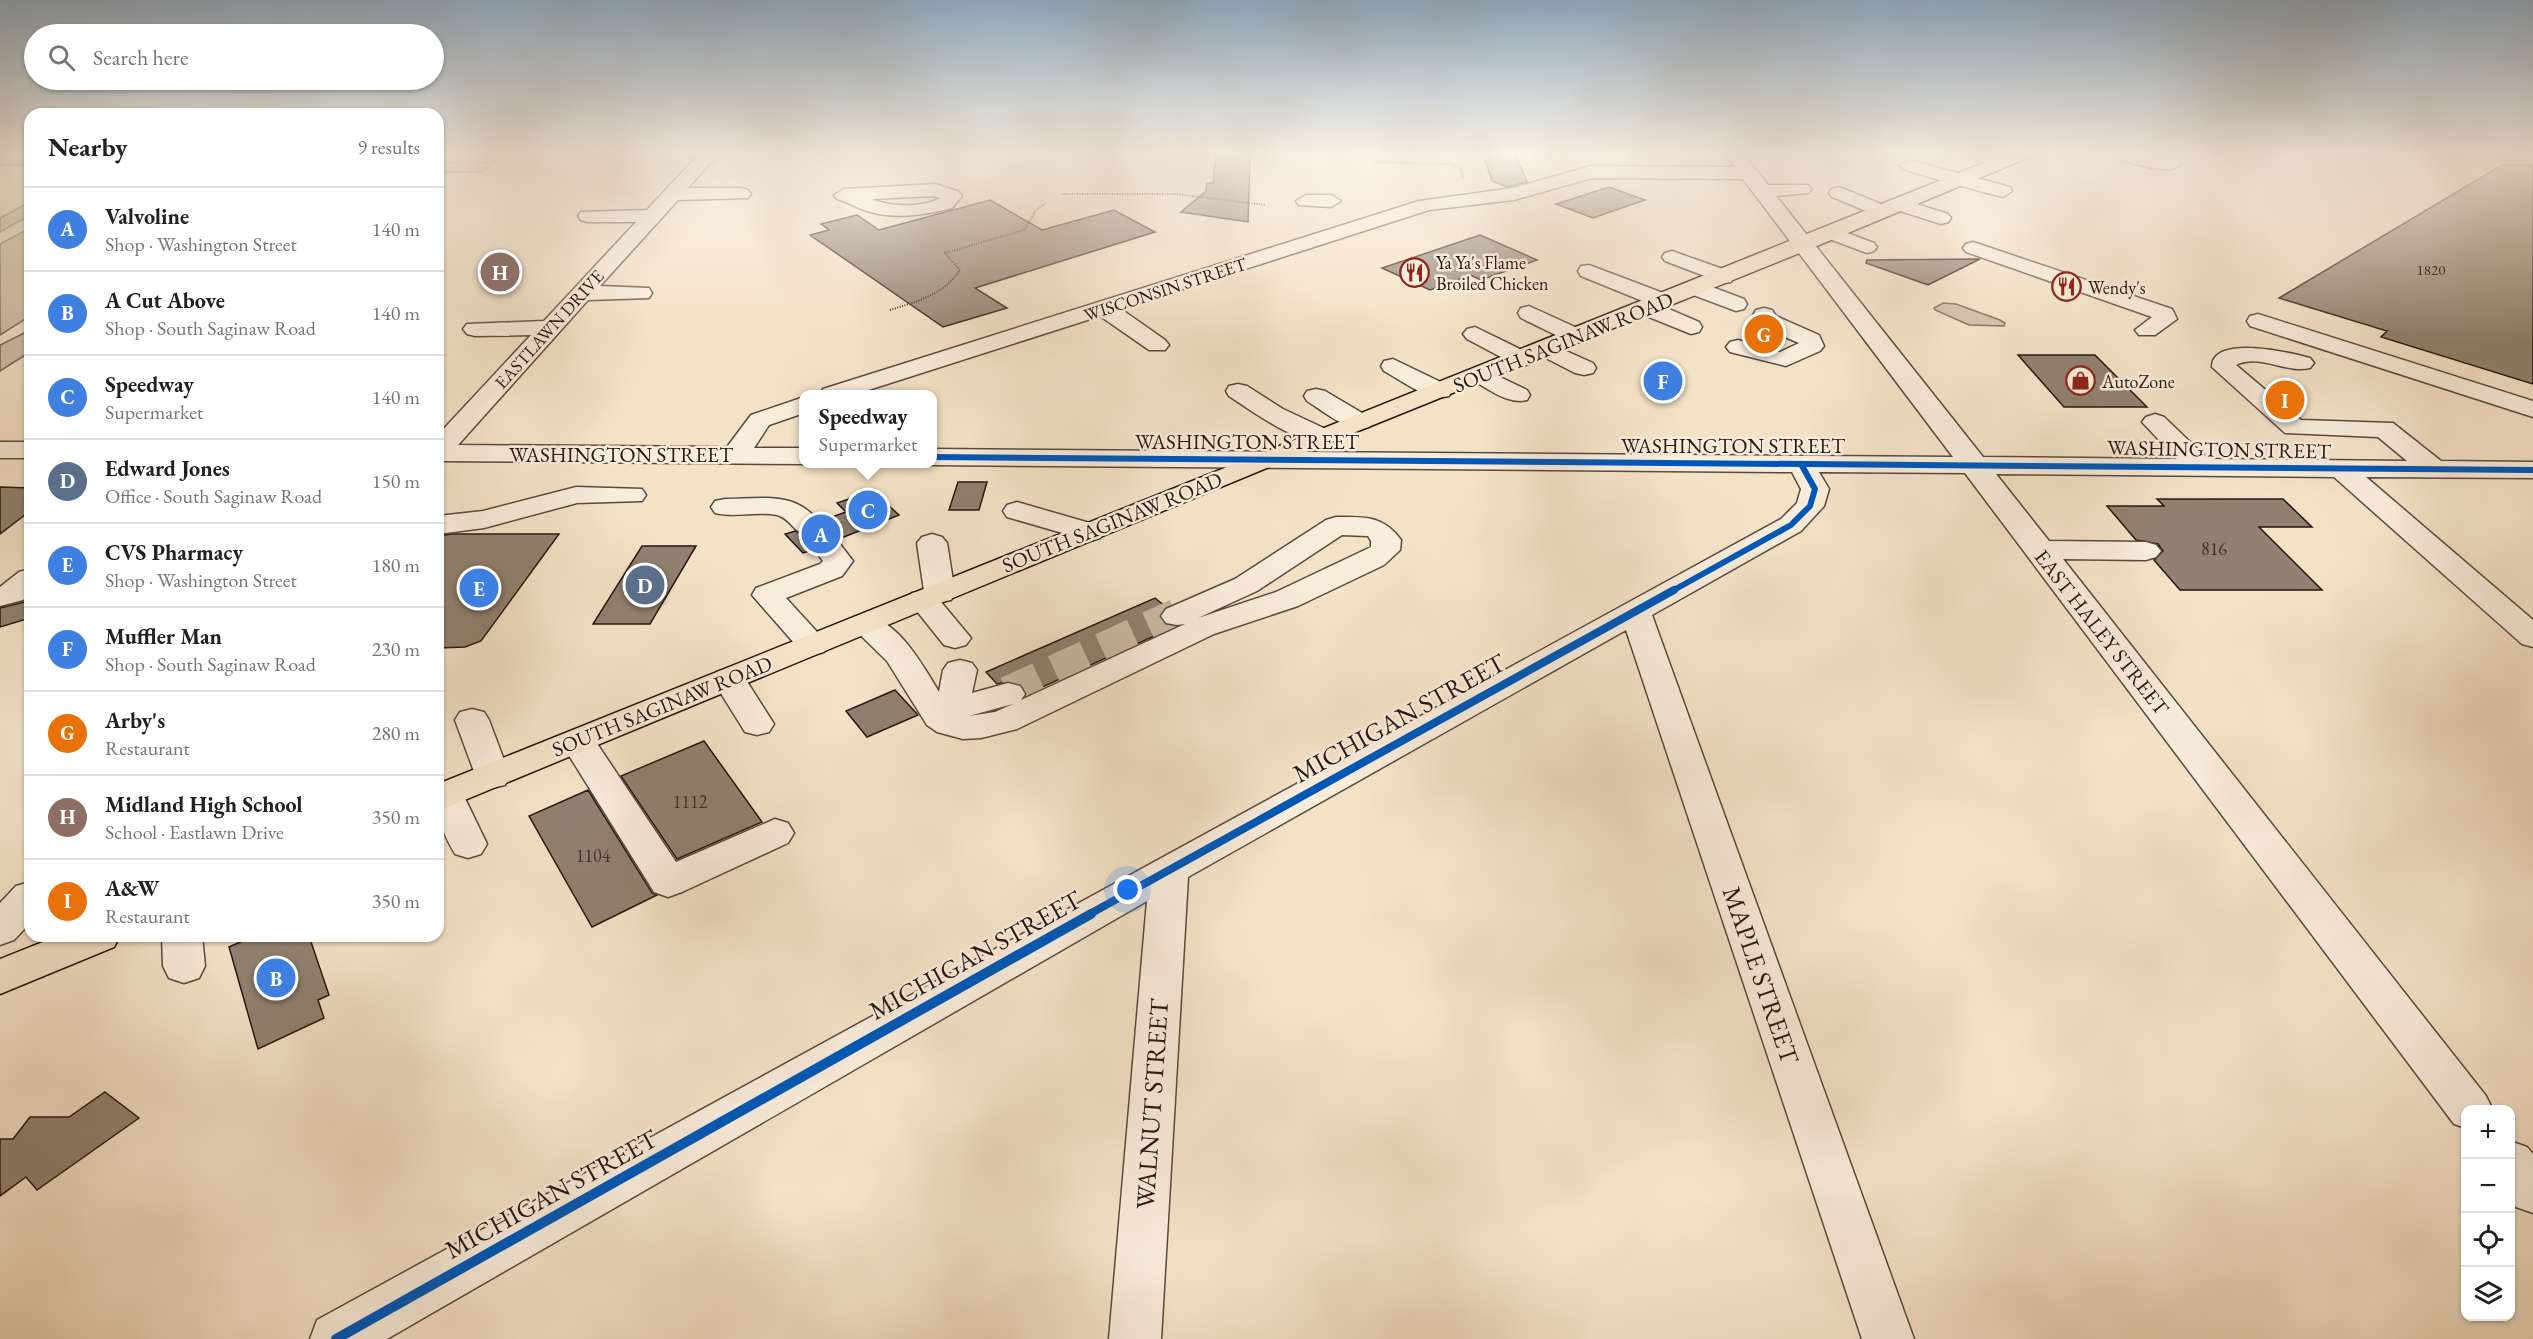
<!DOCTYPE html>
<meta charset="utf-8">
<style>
:root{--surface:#fff;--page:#f6f6f6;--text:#202124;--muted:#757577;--line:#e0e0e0;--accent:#8f2418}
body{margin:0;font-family:"EB Garamond",serif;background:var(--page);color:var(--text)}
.controls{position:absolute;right:18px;bottom:18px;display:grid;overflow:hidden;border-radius:12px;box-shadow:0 2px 4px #0004}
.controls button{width:54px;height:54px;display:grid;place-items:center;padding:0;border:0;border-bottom:2px solid var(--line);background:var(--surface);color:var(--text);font:30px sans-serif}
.you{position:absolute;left:1128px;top:890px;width:21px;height:21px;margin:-15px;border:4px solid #fff;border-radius:50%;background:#1a73e8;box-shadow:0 0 0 9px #1a73e833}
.badge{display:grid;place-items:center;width:39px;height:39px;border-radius:50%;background:var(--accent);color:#fff;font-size:20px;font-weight:700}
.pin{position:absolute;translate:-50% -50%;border:3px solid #fff;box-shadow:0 2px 6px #0006}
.popup{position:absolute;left:799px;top:390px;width:138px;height:78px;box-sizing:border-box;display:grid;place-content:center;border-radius:12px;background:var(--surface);filter:drop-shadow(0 2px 4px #0005);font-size:20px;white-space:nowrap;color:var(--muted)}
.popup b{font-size:22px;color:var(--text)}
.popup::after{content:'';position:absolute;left:50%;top:100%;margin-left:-12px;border:12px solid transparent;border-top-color:var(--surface)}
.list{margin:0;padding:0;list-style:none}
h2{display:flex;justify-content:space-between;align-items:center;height:78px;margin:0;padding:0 24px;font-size:26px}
h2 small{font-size:20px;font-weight:400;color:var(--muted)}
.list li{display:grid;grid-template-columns:39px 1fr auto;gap:18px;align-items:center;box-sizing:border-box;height:84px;padding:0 24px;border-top:2px solid var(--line)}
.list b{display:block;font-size:22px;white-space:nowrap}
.list p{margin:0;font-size:20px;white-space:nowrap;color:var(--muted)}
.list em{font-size:20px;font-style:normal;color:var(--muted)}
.icon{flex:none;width:33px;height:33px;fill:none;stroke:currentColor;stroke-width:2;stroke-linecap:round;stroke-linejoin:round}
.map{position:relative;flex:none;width:2533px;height:1339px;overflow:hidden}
.search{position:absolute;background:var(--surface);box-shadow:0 2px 4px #0004;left:24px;top:24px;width:420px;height:66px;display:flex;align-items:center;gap:15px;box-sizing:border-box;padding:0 21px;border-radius:33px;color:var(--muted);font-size:22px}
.panel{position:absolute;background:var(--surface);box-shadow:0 2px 4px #0004;left:24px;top:108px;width:420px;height:834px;border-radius:18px}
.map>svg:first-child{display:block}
</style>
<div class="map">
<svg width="2533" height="1339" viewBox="0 0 2533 1339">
<rect width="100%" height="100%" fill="#f4e2c7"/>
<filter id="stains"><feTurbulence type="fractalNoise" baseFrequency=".00333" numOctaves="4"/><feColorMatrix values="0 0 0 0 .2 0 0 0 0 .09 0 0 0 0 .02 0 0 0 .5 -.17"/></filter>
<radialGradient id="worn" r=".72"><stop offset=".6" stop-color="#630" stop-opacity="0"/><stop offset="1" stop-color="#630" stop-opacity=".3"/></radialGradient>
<path fill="#d1bfa8" stroke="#7a6b5d" stroke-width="1.5" d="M 0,154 L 30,154 L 30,165 L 0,165 Z
M 438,162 L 495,162 L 481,172 L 438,172 Z
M 30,202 L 30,215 L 0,232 L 0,218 Z
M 30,228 L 30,316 L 0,335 L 0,244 Z
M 1943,303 L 1956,304 L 2000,320 L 2005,323 L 2004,326 L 1969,325 L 1935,310 L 1934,308 Z
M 30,330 L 30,352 L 0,371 L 0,345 Z"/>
<path fill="#908170" stroke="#241712" stroke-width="1.5" d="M 1216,154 L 1250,154 L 1248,222 L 1181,212 L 1206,191 L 1207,183 L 1213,183 Z
M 1483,154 L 1515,154 L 1527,182 L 1507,187 L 1492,181 Z
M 2502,165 L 2533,165 L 2533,384 L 2381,337 L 2387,331 L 2279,298 Z
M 1609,187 L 1645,200 L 1593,218 L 1556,204 Z
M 990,200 L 1042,230 L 1114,210 L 1155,232 L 975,288 L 1007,308 L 943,327 L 810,235 L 829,230 L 821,224 L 857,215 L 879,230 Z
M 1480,235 L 1537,260 L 1481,280 L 1470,275 L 1430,290 L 1382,268 Z
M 1980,259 L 1928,285 L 1866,263 L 1867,260 Z
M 2018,355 L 2095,355 L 2147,407 L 2064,407 Z
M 958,482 L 987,482 L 979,510 L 949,510 Z
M 0,487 L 30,488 L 30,511 L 0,534 Z
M 872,491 L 899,515 L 839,539 L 827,534 L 815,537 L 809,545 L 812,550 L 803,553 L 785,534 L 795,531 L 803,535 L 818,534 L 824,526 L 821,521 L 846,512 L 837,503 Z
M 2157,499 L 2283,499 L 2312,527 L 2259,527 L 2322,590 L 2180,590 L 2154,560 L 2163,551 L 2158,544 L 2136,540 L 2107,506 L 2164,506 Z
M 452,534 L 559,534 L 481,641 L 465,647 L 438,648 L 438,536 Z
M 642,546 L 696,546 L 650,624 L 593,624 Z
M 30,596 L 30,618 L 0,627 L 0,608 L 24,602 Z
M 1155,598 L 1166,607 L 1159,617 L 1164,624 L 1174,627 L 1027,694 L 1021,684 L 1009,681 L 997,684 L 986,672 Z
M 895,690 L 918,715 L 867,737 L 846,711 Z
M 704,741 L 762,822 L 677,859 L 621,776 Z
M 588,790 L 652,893 L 657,895 L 592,927 L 529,816 Z
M 254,936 L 309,936 L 329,995 L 318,1000 L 324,1018 L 258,1049 L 229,947 Z
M 105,1092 L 139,1118 L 37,1190 L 26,1177 L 0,1196 L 0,1139 L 13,1139 L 30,1117 L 69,1117 Z"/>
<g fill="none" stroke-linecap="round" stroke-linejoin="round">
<path stroke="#cab9a3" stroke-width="35" stroke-dasharray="35 17" stroke-linecap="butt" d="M 1008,694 L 1177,616"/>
<defs>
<path id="minor" d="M 699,154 L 718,154 L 688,188 L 741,188 L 748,190 L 751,194 L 748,198 L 678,200 L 600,286 L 649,288 L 652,293 L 649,298 L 588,300 L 458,445 L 727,447 L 751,415 L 804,397 L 804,413 L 769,425 L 754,448 L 804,448 L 804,464 L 806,464 L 804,464 L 438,461 L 438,435 L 531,335 L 475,336 L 467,334 L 463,329 L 467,324 L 544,321 L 636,222 L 588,222 L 581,220 L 578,216 L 581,212 L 647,210 Z
M 1725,154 L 1743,154 L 1768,185 L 1809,185 L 1811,189 L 1809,193 L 1776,196 L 1983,457 L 2177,459 L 2142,422 L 2146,417 L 2155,414 L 2164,417 L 2208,459 L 2407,461 L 2378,437 L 2285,433 L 2212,367 C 2212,334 2292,353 2310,358 L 2314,363 L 2310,368 C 2287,374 2259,353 2236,365 L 2301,420 L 2393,423 L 2441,461 L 2533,462 L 2533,478 L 2366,477 L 2533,620 L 2533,647 L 2522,644 L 2334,477 L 1996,474 L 2049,541 L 2146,542 L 2156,545 L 2161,551 L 2156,557 L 2146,560 L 2063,559 L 2486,1096 L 2493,1110 L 2466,1110 L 2466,1128 L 2454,1124 L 1965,473 L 1819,472 L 1829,489 L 1824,506 L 1801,531 L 1652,615 L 1914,1339 L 1862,1339 L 1626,630 L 1188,877 L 1161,1339 L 1109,1339 L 1147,901 L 387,1339 L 310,1339 L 317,1320 L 1781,519 L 1797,503 L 1801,489 L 1792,472 L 932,465 L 926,464 L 932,464 L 932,449 L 1953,457 L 1743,179 L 1592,178 L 1514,200 L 1429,210 L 1121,309 L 1165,340 L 1169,345 L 1165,350 L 1149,350 L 1100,316 L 856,394 L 820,394 L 823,389 L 1419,201 L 1513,188 L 1591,166 L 1735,167 Z
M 1966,154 C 1980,154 2001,150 2010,162 L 2001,167 L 1969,158 Z
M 2112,154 L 2175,154 L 2181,164 C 2171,177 2129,162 2115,158 Z
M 1909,160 L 2010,187 L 2012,191 L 2003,197 C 1969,188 1936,180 1903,169 L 1900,165 Z
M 936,184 L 959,192 L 962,196 L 952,208 C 924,215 895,220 867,211 C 856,208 849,202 837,199 L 834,195 L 844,189 ZM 934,196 L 940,198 C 923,208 890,207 872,199 Z
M 1839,187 L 1888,207 L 1891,211 L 1881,217 L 1832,197 L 1829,193 L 1832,189 Z
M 1306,195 L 1331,195 L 1341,201 L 1331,207 L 1299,205 L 1296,201 Z
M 1898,198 L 1948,214 L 1951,218 L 1948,222 L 1941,224 L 1891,208 L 1888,204 L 1891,200 Z
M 1831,227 L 1874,243 L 1877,247 L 1874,251 L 1867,253 L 1824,237 L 1821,233 L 1824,229 Z
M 1973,242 L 2172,309 L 2177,319 L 2155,335 L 2139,335 L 2135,330 L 2152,317 L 1966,252 L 1963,248 L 1966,244 Z
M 1672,251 L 1731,272 L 1734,277 L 1731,282 L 1723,283 L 1665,261 L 1662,257 L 1665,253 Z
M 1589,265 L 1671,296 L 1674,301 L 1671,306 L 1664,307 L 1699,322 L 1702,327 L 1699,332 L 1691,334 L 1639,313 L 1636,308 L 1639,303 L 1645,302 L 1581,276 L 1578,271 L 1581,266 Z
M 1696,281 L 1744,299 L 1747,304 L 1744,309 L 1736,311 L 1688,293 L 1685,288 L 1688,283 Z
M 1529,306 L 1586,332 L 1590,337 L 1586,342 L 1570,342 L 1521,318 L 1518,313 L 1521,308 Z
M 1764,308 L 1772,310 L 1776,316 L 1819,335 L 1824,346 L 1820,351 L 1786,366 L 1730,352 L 1726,347 L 1730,342 L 1738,340 L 1780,352 L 1799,343 L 1757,325 L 1753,315 L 1756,310 Z
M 2258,314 L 2533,401 L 2533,417 L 2250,326 L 2247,321 L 2250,316 Z
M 1475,327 L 1530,354 L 1534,359 L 1530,364 L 1522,366 L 1514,364 L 1467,339 L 1463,334 L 1467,329 Z
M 1546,342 L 1593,363 L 1596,368 L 1593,373 L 1584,375 L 1575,373 L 1538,354 L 1534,349 L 1538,344 Z
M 1393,359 L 1449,386 L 1452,391 L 1449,396 C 1428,402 1403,381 1384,371 L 1381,366 L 1384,361 Z
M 1481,368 L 1527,390 L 1530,395 L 1527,400 C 1508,405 1489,389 1472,380 L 1469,375 L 1472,370 Z
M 1238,384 L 1247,386 L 1283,409 L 1330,431 L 1334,437 L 1330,443 C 1304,449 1252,411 1229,396 L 1226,391 L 1229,386 Z
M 1316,389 L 1325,391 L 1369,417 L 1373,422 L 1369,427 C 1348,433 1325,412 1307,401 L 1304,396 L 1307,391 Z
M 0,442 L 30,442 L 30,458 L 0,458 Z
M 576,487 L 642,489 L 646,495 L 642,501 L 577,503 L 484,528 L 438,534 L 438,516 L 483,511 Z
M 725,499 C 763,499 798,490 822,526 L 818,532 C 792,539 795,520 777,515 C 757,511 735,518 715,513 L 711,507 L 715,501 Z
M 1017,502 L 1100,526 L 1104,532 L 1100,538 L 1090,541 L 1007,517 L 1003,511 L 1007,505 Z
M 1336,517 C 1364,517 1383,515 1401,540 L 1400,550 L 1384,565 L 1298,606 L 1214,634 L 1017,729 L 981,738 L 963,739 L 937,732 L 927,725 L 887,661 L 849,624 L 854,617 C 892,608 922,664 939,692 L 943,670 L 948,663 L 960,660 L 972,663 L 977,670 L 972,693 L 1008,683 L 1020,686 L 1025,694 L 1021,700 L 1185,624 L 1177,625 L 1166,623 L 1161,616 L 1166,609 L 1235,579 L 1326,520 ZM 1342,535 L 1368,536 L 1371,541 L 1371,547 L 1276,592 L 1198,618 L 1257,591 ZM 1013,704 L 995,712 L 969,716 Z
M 932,534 L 942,537 L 947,543 L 955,593 L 951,600 L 941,602 L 971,638 L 966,645 L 955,648 L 944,645 L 908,600 L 912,593 L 924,591 L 917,543 L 922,537 Z
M 826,536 L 836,539 L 853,561 L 842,576 L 786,598 L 829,645 L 824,652 L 813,655 L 802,652 L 752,595 L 756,588 L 820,564 L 823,561 L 811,545 L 816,539 Z
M 30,569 L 30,593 L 23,600 L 0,606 L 0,587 L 19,572 Z
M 729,668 L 741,672 L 774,724 L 769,732 L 757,735 L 745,732 L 712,679 L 717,672 Z
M 472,709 L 484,712 L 489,720 L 510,776 L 505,785 L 492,788 L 479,785 L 455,720 L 460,712 Z
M 578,729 L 590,733 L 676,862 L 775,819 L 788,823 L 794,833 L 788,843 L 682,892 L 668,897 L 654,892 L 560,741 L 566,733 Z
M 446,782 L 459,786 L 487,844 L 481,854 L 468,858 L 455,854 C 439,827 438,815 438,784 Z
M 30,882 L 30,923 L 14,940 L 0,945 L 0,903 L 16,886 Z
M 162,936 L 202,936 L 205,966 L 199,978 L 184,983 L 169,978 L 163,966 Z
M 2510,1141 L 2527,1147 L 2533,1154 L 2533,1213 L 2516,1207 L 2510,1200 Z"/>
<path id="major" d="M 2006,154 L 2030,154 L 2027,158 L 1812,248 L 1274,465 L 438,811 L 438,784 Z
M 58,936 L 120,936 L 114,947 L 0,994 L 0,959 Z"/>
</defs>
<use href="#minor" stroke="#584a3f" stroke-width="3"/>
<use href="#major" stroke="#241712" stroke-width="3"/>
<path stroke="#241712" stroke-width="2" stroke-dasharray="1 1.5" stroke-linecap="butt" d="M 1372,154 L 1373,162 L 1450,164 L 1461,169 L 1463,179
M 1062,194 L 1175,194 L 1266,205
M 890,310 C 918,301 943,295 960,270 L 945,253 L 1024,230 L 1036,210 L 1046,203"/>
<use href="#minor" fill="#f8ecdb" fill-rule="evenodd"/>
<use href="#major" fill="#f4e2c7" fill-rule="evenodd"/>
<defs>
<path id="cycleway-far2" d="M 932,457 L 2533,470
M 1672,591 L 1791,525 L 1810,506 L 1815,489 L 1801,464"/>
<path id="cycleway-far1" d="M 1088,915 L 1674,590"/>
<path id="cycleway" d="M 336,1339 L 1091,914"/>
</defs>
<use href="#cycleway-far2" stroke="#f8ecdb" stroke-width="9"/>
<use href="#cycleway-far1" stroke="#f8ecdb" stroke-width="12"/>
<use href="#cycleway" stroke="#f8ecdb" stroke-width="14"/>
<use href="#cycleway-far2" stroke="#0057b8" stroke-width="6"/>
<use href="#cycleway-far1" stroke="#0057b8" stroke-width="8"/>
<use href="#cycleway" stroke="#0057b8" stroke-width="10"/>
</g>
<linearGradient id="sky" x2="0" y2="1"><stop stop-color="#90abc2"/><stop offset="0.45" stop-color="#faf2e6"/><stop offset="1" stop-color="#faf2e6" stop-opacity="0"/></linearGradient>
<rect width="2533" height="341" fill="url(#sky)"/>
<defs>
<symbol id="restaurant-ring" viewBox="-11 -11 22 22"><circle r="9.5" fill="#f8ecdb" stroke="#8f2418" stroke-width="1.5"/><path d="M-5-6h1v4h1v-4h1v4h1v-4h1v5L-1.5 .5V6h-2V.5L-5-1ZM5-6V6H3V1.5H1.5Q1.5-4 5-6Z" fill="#8f2418"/></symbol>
<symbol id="shop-ring" viewBox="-11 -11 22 22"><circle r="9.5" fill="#f8ecdb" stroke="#8f2418" stroke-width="1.5"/><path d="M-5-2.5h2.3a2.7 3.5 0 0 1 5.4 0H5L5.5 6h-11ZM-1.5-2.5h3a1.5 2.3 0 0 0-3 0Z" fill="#8f2418"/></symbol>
</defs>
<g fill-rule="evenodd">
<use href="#restaurant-ring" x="1398" y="256" width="33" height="33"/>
<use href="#restaurant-ring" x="2050" y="270" width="33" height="33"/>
<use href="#shop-ring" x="2064" y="364" width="33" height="33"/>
</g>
<g text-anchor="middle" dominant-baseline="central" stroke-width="5" stroke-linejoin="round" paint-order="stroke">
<g font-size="15" fill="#3f322a">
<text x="2431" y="269">1820</text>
</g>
<g font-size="18" fill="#241712" stroke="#f8ecdb" text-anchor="start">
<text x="1436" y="262">Ya Ya's Flame<tspan x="1436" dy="21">Broiled Chicken</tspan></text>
<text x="2088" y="287">Wendy's</text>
<text x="2102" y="381">AutoZone</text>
</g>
<g font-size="18" fill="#241712" stroke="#f8ecdb">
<text transform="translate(1165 289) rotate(-18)">WISCONSIN STREET</text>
<text transform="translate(549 329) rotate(-48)">EASTLAWN DRIVE</text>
</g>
<g font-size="18" fill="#3f322a">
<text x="2214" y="548">816</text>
<text x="690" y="801">1112</text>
<text x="593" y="855">1104</text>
</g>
<g font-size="21" fill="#241712" stroke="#f8ecdb">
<text transform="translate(1563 342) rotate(-22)">SOUTH SAGINAW ROAD</text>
<text x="1247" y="441">WASHINGTON STREET</text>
<text x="1733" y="445">WASHINGTON STREET</text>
<text transform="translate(2219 449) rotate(1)">WASHINGTON STREET</text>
<text x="621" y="454">WASHINGTON STREET</text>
<text transform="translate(1112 522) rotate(-22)">SOUTH SAGINAW ROAD</text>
<text transform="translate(2102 632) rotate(52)">EAST HALEY STREET</text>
<text transform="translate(662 706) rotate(-22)">SOUTH SAGINAW ROAD</text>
</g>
<g font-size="26" fill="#241712" stroke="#f8ecdb">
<text transform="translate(1399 718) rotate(-29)">MICHIGAN STREET</text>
<text transform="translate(975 955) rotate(-29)">MICHIGAN STREET</text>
<text transform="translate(1761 975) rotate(71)">MAPLE STREET</text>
<text transform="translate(1152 1104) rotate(-86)">WALNUT STREET</text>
<text transform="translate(551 1194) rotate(-29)">MICHIGAN STREET</text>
</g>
</g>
<rect width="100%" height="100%" filter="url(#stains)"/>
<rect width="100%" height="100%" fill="url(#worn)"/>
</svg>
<div class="controls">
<button>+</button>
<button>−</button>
<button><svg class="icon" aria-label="locate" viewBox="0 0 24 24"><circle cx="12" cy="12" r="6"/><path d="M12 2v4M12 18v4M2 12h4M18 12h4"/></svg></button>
<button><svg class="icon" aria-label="layers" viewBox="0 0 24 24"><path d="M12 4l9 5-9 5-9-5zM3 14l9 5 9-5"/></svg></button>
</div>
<div class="you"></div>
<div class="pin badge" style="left:821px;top:534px;background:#3f7fe0">A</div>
<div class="pin badge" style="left:276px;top:978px;background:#3f7fe0">B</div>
<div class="pin badge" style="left:868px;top:510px;background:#3f7fe0">C</div>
<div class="popup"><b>Speedway</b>Supermarket</div>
<div class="pin badge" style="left:645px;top:585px;background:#5c6f8a">D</div>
<div class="pin badge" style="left:479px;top:588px;background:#3f7fe0">E</div>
<div class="pin badge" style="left:1663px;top:381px;background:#3f7fe0">F</div>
<div class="pin badge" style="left:1764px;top:334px;background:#e8710a">G</div>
<div class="pin badge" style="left:500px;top:272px;background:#8d6e63">H</div>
<div class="pin badge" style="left:2285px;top:400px;background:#e8710a">I</div>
<div class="search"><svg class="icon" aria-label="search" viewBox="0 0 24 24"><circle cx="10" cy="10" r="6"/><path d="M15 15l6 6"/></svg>Search here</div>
<section class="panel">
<h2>Nearby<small>9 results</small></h2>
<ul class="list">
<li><span class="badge" style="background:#3f7fe0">A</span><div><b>Valvoline</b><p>Shop · Washington Street</p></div><em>140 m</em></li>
<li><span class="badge" style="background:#3f7fe0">B</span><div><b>A Cut Above</b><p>Shop · South Saginaw Road</p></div><em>140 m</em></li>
<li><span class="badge" style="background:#3f7fe0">C</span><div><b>Speedway</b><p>Supermarket</p></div><em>140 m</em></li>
<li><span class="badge" style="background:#5c6f8a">D</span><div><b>Edward Jones</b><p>Office · South Saginaw Road</p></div><em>150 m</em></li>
<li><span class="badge" style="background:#3f7fe0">E</span><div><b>CVS Pharmacy</b><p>Shop · Washington Street</p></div><em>180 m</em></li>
<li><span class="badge" style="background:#3f7fe0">F</span><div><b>Muffler Man</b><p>Shop · South Saginaw Road</p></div><em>230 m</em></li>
<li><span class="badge" style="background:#e8710a">G</span><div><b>Arby's</b><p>Restaurant</p></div><em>280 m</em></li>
<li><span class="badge" style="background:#8d6e63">H</span><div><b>Midland High School</b><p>School · Eastlawn Drive</p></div><em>350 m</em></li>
<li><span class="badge" style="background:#e8710a">I</span><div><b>A&amp;W</b><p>Restaurant</p></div><em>350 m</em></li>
</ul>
</section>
</div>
